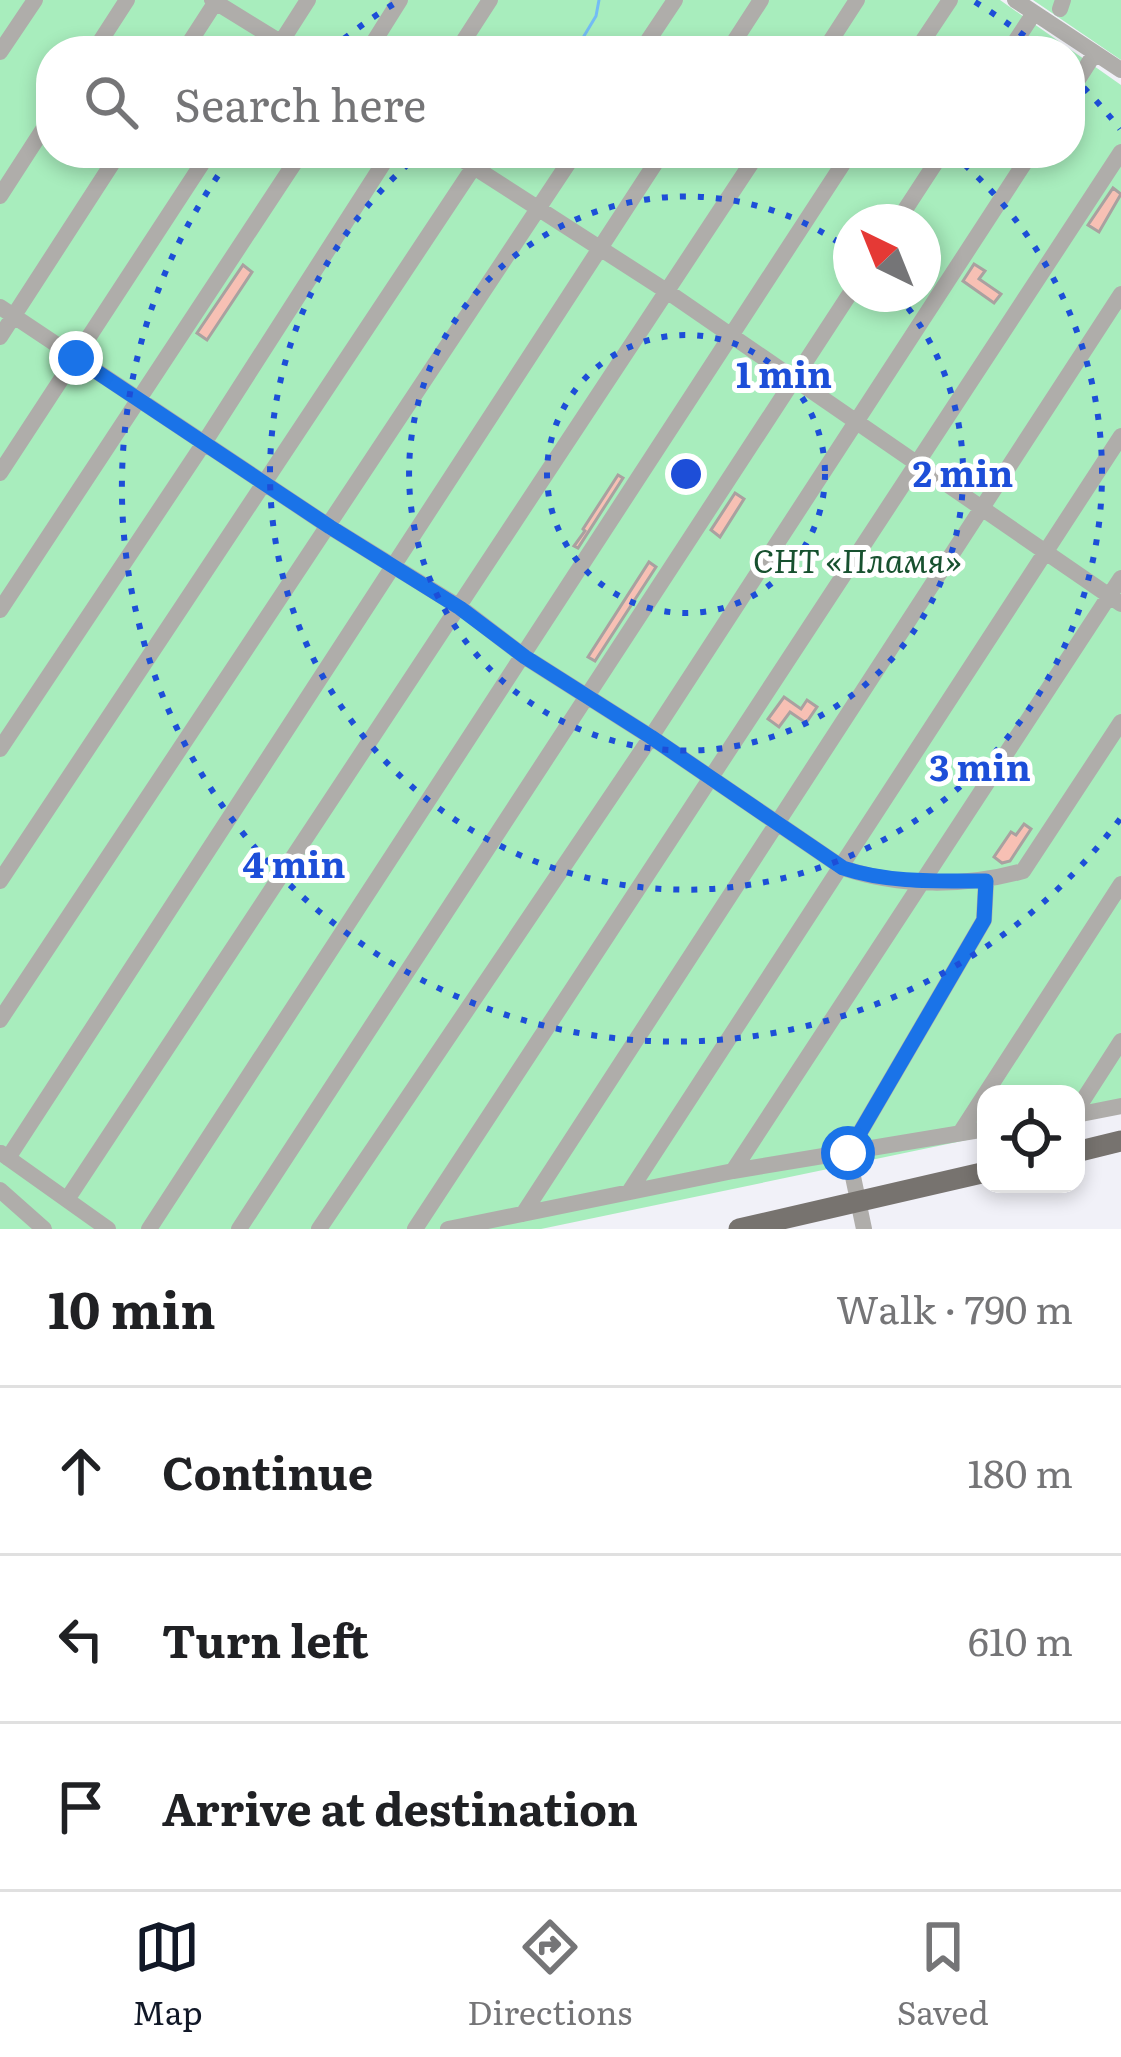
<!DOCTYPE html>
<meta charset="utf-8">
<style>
:root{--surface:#fff;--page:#f6f6f6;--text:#202124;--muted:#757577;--line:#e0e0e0;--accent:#111827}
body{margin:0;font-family:Literata,serif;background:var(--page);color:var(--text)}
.controls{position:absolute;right:36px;bottom:36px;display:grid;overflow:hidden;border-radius:24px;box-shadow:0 6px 18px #0003}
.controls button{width:108px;height:108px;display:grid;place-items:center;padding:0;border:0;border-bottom:3px solid var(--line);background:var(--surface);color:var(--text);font:60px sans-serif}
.compass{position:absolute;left:833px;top:204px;width:108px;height:108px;border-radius:50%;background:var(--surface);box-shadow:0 6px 18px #0003;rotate:317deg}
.stop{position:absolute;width:36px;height:36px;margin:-27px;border:9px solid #1a73e8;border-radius:50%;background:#fff}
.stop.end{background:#1a73e8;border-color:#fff;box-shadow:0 3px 12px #0008}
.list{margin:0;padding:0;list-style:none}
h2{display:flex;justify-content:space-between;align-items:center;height:156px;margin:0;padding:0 48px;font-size:51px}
h2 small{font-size:39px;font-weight:400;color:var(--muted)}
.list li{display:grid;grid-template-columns:78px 1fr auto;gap:36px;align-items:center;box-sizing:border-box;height:168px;padding:0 48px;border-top:3px solid var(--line)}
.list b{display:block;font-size:45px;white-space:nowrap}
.list em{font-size:39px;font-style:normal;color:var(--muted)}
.icon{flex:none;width:66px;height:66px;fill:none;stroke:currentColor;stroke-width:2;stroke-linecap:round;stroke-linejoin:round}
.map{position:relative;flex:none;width:1121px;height:1229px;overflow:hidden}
.search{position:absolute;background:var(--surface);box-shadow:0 6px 18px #0003;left:36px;right:36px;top:36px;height:132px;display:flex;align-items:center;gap:30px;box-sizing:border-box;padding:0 42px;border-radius:48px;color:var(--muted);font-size:45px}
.sheet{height:660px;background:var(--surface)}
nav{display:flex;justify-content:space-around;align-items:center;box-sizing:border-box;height:168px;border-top:3px solid var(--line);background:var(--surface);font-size:33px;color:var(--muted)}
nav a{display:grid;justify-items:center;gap:6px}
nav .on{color:var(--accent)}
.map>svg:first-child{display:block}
</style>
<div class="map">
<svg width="1121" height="1229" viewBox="0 0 1121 1229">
<rect width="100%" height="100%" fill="#f1f1f8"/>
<path fill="#a8edbd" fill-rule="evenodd" d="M 0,0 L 1000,0 L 1121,85 L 1121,1106 L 1076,1115 L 1076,1094 L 986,1094 L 986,1136 L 541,1229 L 0,1229 ZM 51,51 L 1070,51 L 1070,153 L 51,153 ZM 851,222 L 923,222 L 923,294 L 851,294 Z
M 1033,0 L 1121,0 L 1121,60 Z"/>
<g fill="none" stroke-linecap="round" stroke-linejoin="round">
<path stroke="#73bcf4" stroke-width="3" d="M 575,51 L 596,16 L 599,0"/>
</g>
<path fill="#f7c0b4" stroke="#a9a1a0" stroke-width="3" d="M 1113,188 L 1121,194 L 1099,232 L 1088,225 Z
M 974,264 L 985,271 L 979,279 L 1001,294 L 994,303 L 963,281 Z
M 243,265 L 252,272 L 207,340 L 197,333 Z
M 618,475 L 623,478 L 578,548 L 574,546 L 585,531 L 583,529 Z
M 735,493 L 744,499 L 720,537 L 711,530 Z
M 649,562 L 656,567 L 595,661 L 588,657 Z
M 784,697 L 801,709 L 807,700 L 817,707 L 806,723 L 790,712 L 779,727 L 768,719 Z
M 1024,824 L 1031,829 L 1010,861 L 1002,863 L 994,857 L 1011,832 L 1016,835 Z"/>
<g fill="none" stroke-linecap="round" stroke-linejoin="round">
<path stroke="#afadaa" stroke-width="16" d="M 212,0 L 295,51
M 1015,0 L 1121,70
M 1060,9 L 1063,0
M 276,50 L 308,0
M 94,51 L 127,0
M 184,51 L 217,0
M 368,51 L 400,0
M 457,51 L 490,0
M 641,51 L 675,0
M 728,51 L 761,0
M 824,51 L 857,0
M 916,51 L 950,0
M 1009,51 L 1034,13
M 0,52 L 35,0
M 1070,92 L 1095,53
M 452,153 L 668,292 L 1121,604
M 0,196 L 51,117
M 897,222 L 942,153
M 0,307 L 330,527 L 461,608 L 525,657 L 651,737 L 843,868 C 899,887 966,887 1023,871 L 1121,722
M 0,337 L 119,153
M 0,473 L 209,153
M 0,610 L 301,153
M 0,749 L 204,443 L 390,153
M 0,881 L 483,153
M 0,1020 L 575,153
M 1076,1111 L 1121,1041
M 1076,1115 L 1121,1106
M 960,1133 L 1121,884
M 1,1153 L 108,1229
M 8,1158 L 662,153
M 733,1171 L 1121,578
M 0,1190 L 44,1229
M 629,1192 L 1121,436
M 68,1198 L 758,153
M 523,1214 L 1121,294
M 149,1229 L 850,153
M 239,1229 L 851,292
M 319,1229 L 651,737 L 1031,153
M 415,1229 L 1121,152
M 448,1229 L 733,1171 L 986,1129
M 864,1229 L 848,1153 L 984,920 L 986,882"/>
<path stroke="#77736f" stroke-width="21" d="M 1076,1152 L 1121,1141
M 739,1229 L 986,1172"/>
</g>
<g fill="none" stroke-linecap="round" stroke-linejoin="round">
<path stroke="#1a73e8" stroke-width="15" d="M 76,358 L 330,527 L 460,608 L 525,657 L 651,737 L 843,868 C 888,883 938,881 986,881 L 984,920 L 848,1153"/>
</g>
<g fill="none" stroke="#1d4ed8" stroke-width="6" stroke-dasharray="6 12">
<circle cx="686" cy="474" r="139"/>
<path d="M897 294A277 277 0 1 1 851 251"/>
<path d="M951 153A416 416 0 1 1 421 153"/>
<path d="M1120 819A554 554 0 0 1 232 156M330 50A554 554 0 0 1 397 2M975 2A554 554 0 0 1 1042 50M1071 75A554 554 0 0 1 1120 129"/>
</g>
<g text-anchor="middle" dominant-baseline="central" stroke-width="10" stroke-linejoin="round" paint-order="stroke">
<g font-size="33" font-style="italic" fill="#17512f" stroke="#fff">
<text x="857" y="558">СНТ «Пламя»</text>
</g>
</g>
<circle cx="686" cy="474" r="18" fill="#1d4ed8" stroke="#fff" stroke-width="6"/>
<g font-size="36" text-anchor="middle" font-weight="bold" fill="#1d4ed8" stroke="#fff" stroke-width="10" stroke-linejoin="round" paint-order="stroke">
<text x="784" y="388">1 min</text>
<text x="963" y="487">2 min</text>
<text x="980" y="781">3 min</text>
<text x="294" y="878">4 min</text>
</g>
</svg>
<div class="controls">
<button><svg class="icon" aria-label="locate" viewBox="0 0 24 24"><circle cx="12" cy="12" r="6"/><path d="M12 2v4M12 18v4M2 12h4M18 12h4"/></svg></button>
</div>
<svg class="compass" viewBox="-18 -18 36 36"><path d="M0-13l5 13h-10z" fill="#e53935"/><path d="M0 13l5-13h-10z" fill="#757577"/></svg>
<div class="stop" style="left:848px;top:1153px"></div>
<div class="stop end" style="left:76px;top:358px"></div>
<div class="search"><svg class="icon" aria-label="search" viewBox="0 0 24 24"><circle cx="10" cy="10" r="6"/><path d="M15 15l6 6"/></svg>Search here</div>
</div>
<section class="sheet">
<h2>10 min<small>Walk · 790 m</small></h2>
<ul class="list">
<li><svg class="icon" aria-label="ahead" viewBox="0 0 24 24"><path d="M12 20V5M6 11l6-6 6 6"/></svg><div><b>Continue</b></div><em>180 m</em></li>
<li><svg class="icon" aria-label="left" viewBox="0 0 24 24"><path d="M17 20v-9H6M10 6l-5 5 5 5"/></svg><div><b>Turn left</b></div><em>610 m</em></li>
<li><svg class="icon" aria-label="arrive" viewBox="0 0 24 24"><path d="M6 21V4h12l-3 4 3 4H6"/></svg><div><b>Arrive at destination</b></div></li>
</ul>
</section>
<nav>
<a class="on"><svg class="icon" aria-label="map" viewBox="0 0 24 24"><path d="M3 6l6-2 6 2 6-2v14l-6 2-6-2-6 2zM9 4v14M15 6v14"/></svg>Map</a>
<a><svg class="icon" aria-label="directions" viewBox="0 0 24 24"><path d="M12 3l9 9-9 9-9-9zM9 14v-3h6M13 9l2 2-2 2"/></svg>Directions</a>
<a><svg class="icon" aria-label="saved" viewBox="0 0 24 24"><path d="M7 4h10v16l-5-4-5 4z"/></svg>Saved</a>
</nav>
